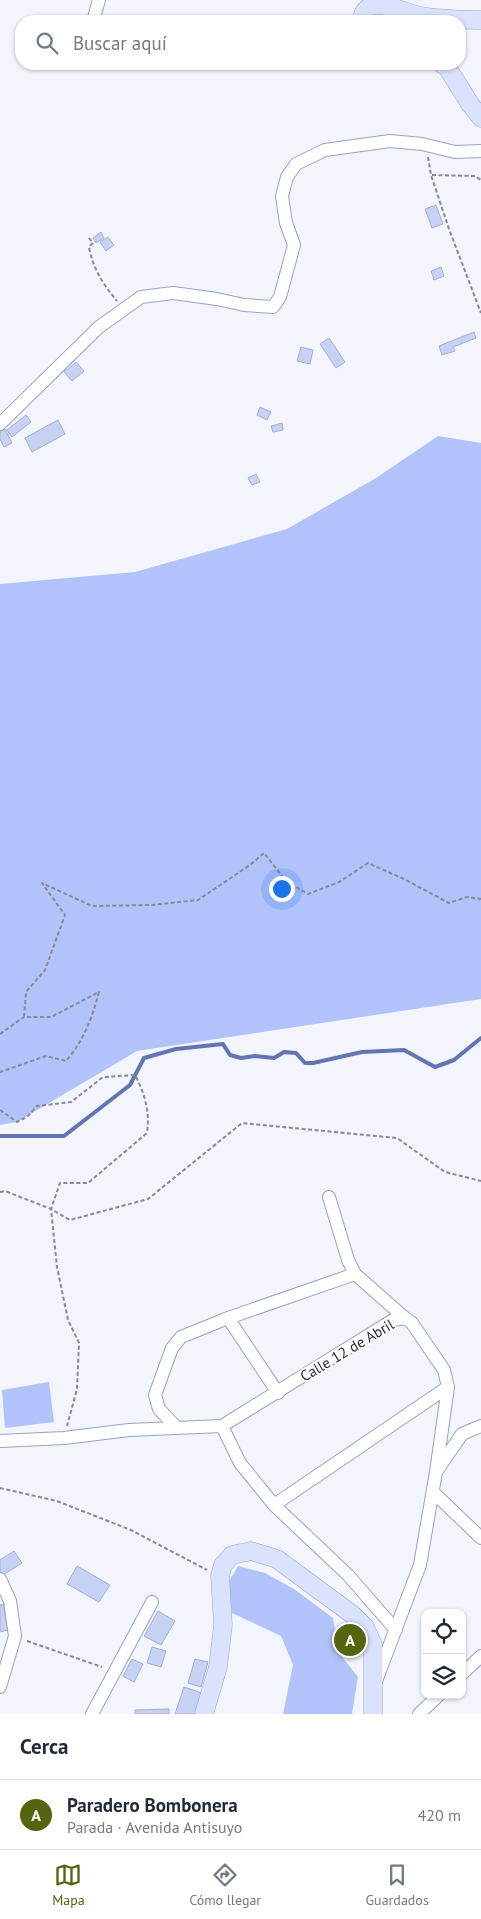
<!DOCTYPE html>
<html lang="es">
<meta charset="utf-8">
<style>
:root{--surface:#fff;--page:#f2f2f3;--text:#1f2937;--muted:#747a83;--line:#e0e1e3;--accent:#53650f}
body{margin:0;font-family:"PT Sans",sans-serif;background:var(--page);color:var(--text)}
.controls{position:absolute;right:15px;bottom:15px;display:grid;overflow:hidden;border-radius:10px;box-shadow:0 1px 4px #0004}
.controls button{width:45px;height:45px;display:grid;place-items:center;padding:0;border:0;border-bottom:1px solid var(--line);background:var(--surface);color:var(--text);font:25px sans-serif}
.you{position:absolute;left:281px;top:888px;width:18px;height:18px;margin:-12px;border:4px solid #fff;border-radius:50%;background:#1a73e8;box-shadow:0 0 0 8px #1a73e833}
.badge{display:grid;place-items:center;width:32px;height:32px;border-radius:50%;background:var(--accent);color:#fff;font-size:16px;font-weight:700}
.pin{position:absolute;translate:-50% -50%;border:2px solid #fff;box-shadow:0 1px 5px #0006}
.list{margin:0;padding:0;list-style:none}
h2{display:flex;justify-content:space-between;align-items:center;height:65px;margin:0;padding:0 20px;font-size:21px}
h2 small{font-size:16px;font-weight:400;color:var(--muted)}
.list li{display:grid;grid-template-columns:32px 1fr auto;gap:15px;align-items:center;box-sizing:border-box;height:70px;padding:0 20px;border-top:1px solid var(--line)}
.list b{display:block;font-size:19px;white-space:nowrap}
.list p{margin:0;font-size:16px;white-space:nowrap;color:var(--muted)}
.list em{font-size:16px;font-style:normal;color:var(--muted)}
.icon{flex:none;width:28px;height:28px;fill:none;stroke:currentColor;stroke-width:2;stroke-linecap:round;stroke-linejoin:round}
.map{position:relative;flex:none;width:481px;height:1714px;overflow:hidden}
.search{position:absolute;background:var(--surface);box-shadow:0 1px 4px #0004;left:15px;right:15px;top:15px;height:55px;display:flex;align-items:center;gap:12px;box-sizing:border-box;padding:0 18px;border-radius:20px;color:var(--muted);font-size:19px}
.sheet{height:135px;background:var(--surface)}
nav{display:flex;justify-content:space-around;align-items:center;box-sizing:border-box;height:70px;border-top:1px solid var(--line);background:var(--surface);font-size:14px;color:var(--muted)}
nav a{display:grid;justify-items:center;gap:2px}
nav .on{color:var(--accent)}
.map>svg:first-child{display:block}
</style>
<div class="map">
<svg width="481" height="1714" viewBox="0 0 481 1714">
<rect width="100%" height="100%" fill="#f3f5fc"/>
<path fill="#b2c3fb" d="M 438,436 L 481,443 L 481,999 L 137,1051 L 17,1122 L 0,1125 L 0,584 L 135,572 L 287,529 L 376,478 Z
M 49,1382 L 54,1422 L 5,1428 L 2,1390 Z
M 238,1566 L 265,1573 L 294,1589 L 333,1618 L 338,1652 L 358,1677 L 352,1714 L 283,1714 L 293,1665 L 281,1636 L 232,1613 L 228,1583 Z"/>
<g fill="none" stroke-linecap="round" stroke-linejoin="round">
<path stroke="#6374b2" stroke-width="4" d="M 0,1136 L 64,1136 L 130,1085 L 144,1058 L 176,1049 L 223,1044 L 230,1055 L 241,1058 L 255,1056 L 274,1058 L 284,1052 L 296,1053 L 305,1063 L 313,1063 L 362,1052 L 404,1050 L 435,1067 L 454,1060 L 481,1038"/>
</g>
<path fill="#c6d1f4" stroke="#a4aece" d="M 436,205 L 443,224 L 432,228 L 425,209 Z
M 101,232 L 104,238 L 96,243 L 93,238 Z
M 108,237 L 114,245 L 106,251 L 100,242 Z
M 441,267 L 444,276 L 434,280 L 431,271 Z
M 474,332 L 476,338 L 453,347 L 455,351 L 442,355 L 439,346 Z
M 329,338 L 345,362 L 336,368 L 320,344 Z
M 301,347 L 313,350 L 310,364 L 297,361 Z
M 76,362 L 84,371 L 72,381 L 64,372 Z
M 260,407 L 271,412 L 267,420 L 257,415 Z
M 26,415 L 31,422 L 12,437 L 7,430 Z
M 58,420 L 65,434 L 32,452 L 25,438 Z
M 282,423 L 283,430 L 273,432 L 271,426 Z
M 5,429 L 12,443 L 4,447 L 0,439 L 0,432 Z
M 256,474 L 260,482 L 252,485 L 248,478 Z
M 14,1551 L 22,1563 L 3,1575 L 0,1570 L 0,1560 Z
M 77,1566 L 110,1585 L 99,1602 L 67,1584 Z
M 3,1604 L 8,1630 L 0,1632 L 0,1605 Z
M 158,1611 L 175,1621 L 161,1645 L 144,1636 Z
M 152,1647 L 166,1651 L 161,1667 L 147,1663 Z
M 132,1659 L 143,1664 L 134,1682 L 123,1676 Z
M 195,1659 L 208,1662 L 201,1687 L 188,1683 Z
M 184,1687 L 205,1694 L 198,1714 L 175,1714 Z
M 169,1709 L 169,1714 L 135,1714 L 135,1710 Z"/>
<g fill="none" stroke-linecap="round" stroke-linejoin="round">
<defs>
<path id="street" d="M 93,21 L 99,0
M 0,424 L 99,327 L 141,297 L 173,293 L 217,299 L 244,305 L 273,307 L 280,297 L 294,245 L 286,223 L 282,196 L 287,177 L 296,164 L 325,150 L 390,141 L 422,144 L 455,152 L 481,151
M 329,1197 L 348,1260 L 355,1274 L 405,1318
M 228,1318 L 278,1393
M 222,1426 L 393,1320 L 405,1318 L 412,1323 L 444,1370 L 448,1387 L 436,1472
M 177,1428 L 159,1409 L 155,1395 L 172,1348 L 181,1337 L 228,1318 L 355,1274
M 0,1441 L 64,1438 L 129,1430 L 222,1426 L 240,1463 L 274,1505 L 348,1575 L 396,1630
M 433,1492 L 481,1538
M 274,1505 L 448,1387
M 0,1579 L 10,1601 L 15,1636 L 0,1687
M 462,1674 L 481,1656
M 376,1681 L 420,1565 L 436,1472 L 462,1434 L 481,1426
M 92,1714 L 152,1602
M 419,1714 L 439,1695"/>
<path id="secondary" d="M 363,21 C 361,13 367,6 376,5 C 393,5 409,14 426,17 C 443,19 463,20 481,20
M 442,64 L 447,67 L 470,104 L 481,118
M 204,1714 L 218,1667 L 223,1625 L 220,1576 L 223,1565 L 232,1555 L 251,1551 L 277,1559 L 353,1615 L 365,1627 L 373,1645 L 373,1714"/>
</defs>
<use href="#street" stroke="#99a2c1" stroke-width="14"/>
<use href="#secondary" stroke="#99a2c1" stroke-width="19"/>
<path stroke="#868992" stroke-width="2" stroke-dasharray="4 2.5" stroke-linecap="butt" d="M 428,157 L 431,175 L 449,229 L 481,313
M 432,175 L 475,176 L 481,180
M 89,238 L 93,243 L 89,247 C 93,269 103,284 117,301
M 24,1017 L 26,992 L 45,970 L 65,915 L 42,883 L 92,906 L 152,905 L 198,900 L 250,865 L 264,853 L 286,881 L 308,894 L 339,882 L 368,863 L 404,879 L 449,903 L 467,897 L 481,899
M 0,1034 L 24,1017 L 51,1017 L 99,992 C 92,1018 84,1040 66,1061 L 46,1056 L 0,1072
M 0,1110 L 17,1122 L 27,1117 L 37,1106 L 71,1102 L 103,1077 L 135,1075 C 145,1094 150,1112 147,1133 L 88,1183 L 60,1183 L 51,1209 L 57,1267 L 68,1320 L 79,1343 L 77,1389 L 67,1426
M 0,1192 L 5,1191 L 51,1209 L 70,1220 L 148,1199 L 242,1123 L 397,1138 L 445,1172 L 481,1181
M 0,1488 L 57,1501 L 131,1530 L 207,1570
M 27,1641 L 102,1667"/>
<use href="#street" stroke="#fff" stroke-width="12"/>
<use href="#secondary" stroke="#dbe2fe" stroke-width="18"/>
</g>
<g text-anchor="middle" dominant-baseline="central" stroke-width="4" stroke-linejoin="round" paint-order="stroke">
<g font-size="15" fill="#272b37" stroke="#fff">
<text transform="translate(347 1350) rotate(-31)">Calle 12 de Abril</text>
</g>
</g>
</svg>
<div class="controls">
<button><svg class="icon" aria-label="locate" viewBox="0 0 24 24"><circle cx="12" cy="12" r="6"/><path d="M12 2v4M12 18v4M2 12h4M18 12h4"/></svg></button>
<button><svg class="icon" aria-label="layers" viewBox="0 0 24 24"><path d="M12 4l9 5-9 5-9-5zM3 14l9 5 9-5"/></svg></button>
</div>
<div class="you"></div>
<div class="pin badge" style="left:350px;top:1640px">A</div>
<div class="search"><svg class="icon" aria-label="search" viewBox="0 0 24 24"><circle cx="10" cy="10" r="6"/><path d="M15 15l6 6"/></svg>Buscar aquí</div>
</div>
<section class="sheet">
<h2>Cerca<small></small></h2>
<ul class="list">
<li><span class="badge">A</span><div><b>Paradero Bombonera</b><p>Parada · Avenida Antisuyo</p></div><em>420 m</em></li>
</ul>
</section>
<nav>
<a class="on"><svg class="icon" aria-label="map" viewBox="0 0 24 24"><path d="M3 6l6-2 6 2 6-2v14l-6 2-6-2-6 2zM9 4v14M15 6v14"/></svg>Mapa</a>
<a><svg class="icon" aria-label="directions" viewBox="0 0 24 24"><path d="M12 3l9 9-9 9-9-9zM9 14v-3h6M13 9l2 2-2 2"/></svg>Cómo llegar</a>
<a><svg class="icon" aria-label="saved" viewBox="0 0 24 24"><path d="M7 4h10v16l-5-4-5 4z"/></svg>Guardados</a>
</nav>
